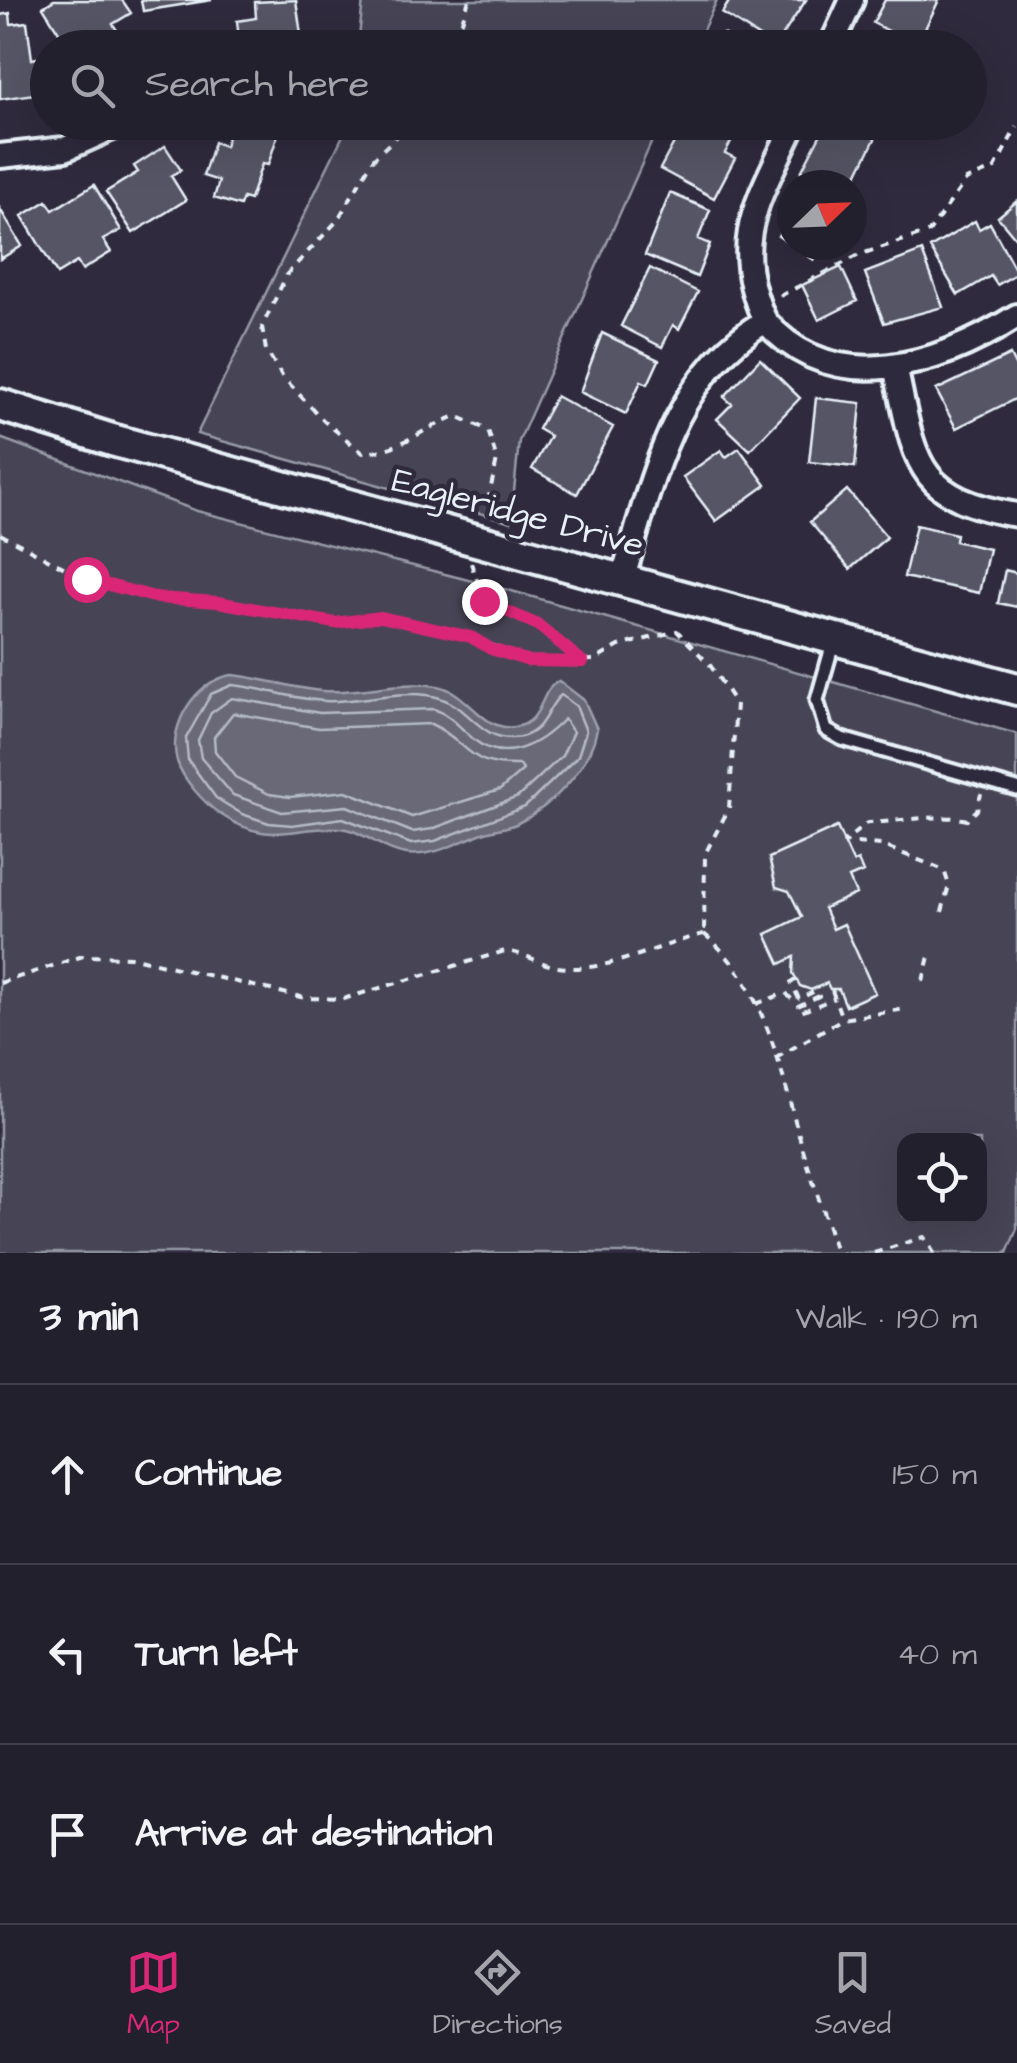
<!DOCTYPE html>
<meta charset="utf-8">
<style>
:root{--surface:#23202e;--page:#2f2d3a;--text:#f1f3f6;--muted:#a3a3aa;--line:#403e4a;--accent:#db2777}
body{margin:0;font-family:"Architects Daughter",sans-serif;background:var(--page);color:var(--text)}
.controls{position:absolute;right:30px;bottom:30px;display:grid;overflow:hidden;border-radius:20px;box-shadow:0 10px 40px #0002}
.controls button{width:90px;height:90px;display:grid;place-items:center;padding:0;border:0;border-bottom:2px solid var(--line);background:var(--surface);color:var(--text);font:50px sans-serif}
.compass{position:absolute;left:777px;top:170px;width:90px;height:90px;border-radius:50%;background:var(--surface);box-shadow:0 10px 40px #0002;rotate:67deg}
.stop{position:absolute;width:30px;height:30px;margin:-22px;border:8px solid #db2777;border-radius:50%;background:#fff}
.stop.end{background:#db2777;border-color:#fff;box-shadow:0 2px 10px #0008}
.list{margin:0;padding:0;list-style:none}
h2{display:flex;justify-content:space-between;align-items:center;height:130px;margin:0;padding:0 40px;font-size:42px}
h2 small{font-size:32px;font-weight:400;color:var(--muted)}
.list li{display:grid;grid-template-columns:65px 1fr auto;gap:30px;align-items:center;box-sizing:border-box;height:180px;padding:0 40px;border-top:2px solid var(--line)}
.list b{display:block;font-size:38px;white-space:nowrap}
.list em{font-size:32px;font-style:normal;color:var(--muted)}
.icon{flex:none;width:55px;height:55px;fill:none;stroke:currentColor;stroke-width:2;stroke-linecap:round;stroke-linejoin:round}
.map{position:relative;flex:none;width:1017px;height:1253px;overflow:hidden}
.search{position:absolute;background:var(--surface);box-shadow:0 10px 40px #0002;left:30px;right:30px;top:30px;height:110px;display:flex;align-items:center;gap:25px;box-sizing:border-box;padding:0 35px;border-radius:55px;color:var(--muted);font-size:38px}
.sheet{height:670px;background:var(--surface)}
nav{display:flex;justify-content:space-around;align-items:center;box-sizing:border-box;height:140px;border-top:2px solid var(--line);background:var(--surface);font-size:28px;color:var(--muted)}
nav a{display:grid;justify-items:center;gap:5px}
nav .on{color:var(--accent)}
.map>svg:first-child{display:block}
</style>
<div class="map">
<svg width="1017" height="1253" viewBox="0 0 1017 1253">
<rect width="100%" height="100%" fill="#2f2a3d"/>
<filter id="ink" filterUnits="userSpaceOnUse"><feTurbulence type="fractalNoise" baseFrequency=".01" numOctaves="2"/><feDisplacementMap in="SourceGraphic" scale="20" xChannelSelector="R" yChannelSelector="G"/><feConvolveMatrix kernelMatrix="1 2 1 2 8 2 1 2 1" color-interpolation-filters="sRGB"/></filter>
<g filter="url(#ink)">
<path fill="#464455" stroke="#979aa6" stroke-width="2.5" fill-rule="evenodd" d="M 363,0 L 717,0 L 695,47 L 358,47 Z
M 349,123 L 660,123 L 519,441 L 511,522 L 197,434 Z
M 0,438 L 197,511 L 508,590 L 1017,734 L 1017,1229 L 1007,1253 L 0,1253 ZM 904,1140 L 980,1140 L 980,1216 L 904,1216 Z"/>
<path fill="#696978" stroke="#9c9fab" stroke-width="2.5" d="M 232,675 C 262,678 292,688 322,691 C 360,694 400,680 437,686 C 469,691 481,732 515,727 C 545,723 538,690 559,681 L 584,700 L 597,729 C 590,767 552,807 516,824 C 504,829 491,829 480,834 C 457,843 433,857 407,854 C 382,851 361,828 337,828 C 289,827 269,847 220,814 C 204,803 183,780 177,761 C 167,726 196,680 232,675 Z"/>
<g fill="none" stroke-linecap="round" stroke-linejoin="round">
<path stroke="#b5bbc5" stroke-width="2.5" d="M 232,685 C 263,688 293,699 324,701 C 360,703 406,687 440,698 C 472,708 482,745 521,737 C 546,731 546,707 561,695 L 576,706 L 586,731 L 578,756 L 525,807 L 435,841 L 411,844 L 343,818 L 292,825 L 269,823 L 242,814 L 216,798 L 188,760 L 186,738 L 211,694 Z
M 232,698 L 320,713 L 434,709 C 450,715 459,726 472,738 C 504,766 540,744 564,719 L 573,732 L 562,756 L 518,797 L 432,829 L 412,832 L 347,806 L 282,812 L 233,795 L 201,758 L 198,740 L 211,713 Z
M 233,713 L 319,728 L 431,724 C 470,742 465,767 520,765 L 523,770 L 500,790 L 412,817 L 346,791 L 290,797 L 269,794 L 235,777 L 215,751 L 214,737 Z"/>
</g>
<path fill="#575565" stroke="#e8f1f8" stroke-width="2.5" d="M 54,0 L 122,0 L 131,13 L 113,24 L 121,37 L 105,48 L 55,48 L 52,43 L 62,37 L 43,7 Z
M 141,0 L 212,0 L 143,11 Z
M 296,0 L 303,48 L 240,48 L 237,21 L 256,18 L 255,2 Z
M 730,0 L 806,0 L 775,47 L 722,13 Z
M 885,0 L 939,0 L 917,45 L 873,23 Z
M 10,13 L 11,24 L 27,22 L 32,59 L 43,57 L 48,92 L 0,99 L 0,15 Z
M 723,34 L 759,48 L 718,48 Z
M 232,122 L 282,122 L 268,165 L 262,164 L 250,200 L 243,198 L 240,206 L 214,198 L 219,181 L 203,176 L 214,142 L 225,146 Z
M 685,122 L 730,122 L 739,127 L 725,153 L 735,158 L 714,198 L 660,169 Z
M 827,122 L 862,122 L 879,131 L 852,185 L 839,179 L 836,185 L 826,185 L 801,172 Z
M 165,146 L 181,170 L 171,176 L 186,200 L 133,233 L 106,192 L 138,172 L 134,166 Z
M 94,185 L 121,230 L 103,240 L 111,252 L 82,270 L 77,262 L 57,274 L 22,216 L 47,201 L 53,210 Z
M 670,193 L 710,210 L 698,239 L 710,244 L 697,277 L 645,255 Z
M 1017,201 L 1017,240 L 998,217 Z
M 0,209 L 22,246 L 0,259 Z
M 792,215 L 792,245 L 824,245 L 814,260 L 778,236 Z
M 975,221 L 979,229 L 990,223 L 1017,273 L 997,285 L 991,276 L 958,295 L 930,248 Z
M 922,251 L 943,307 L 884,323 L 865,273 Z
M 841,267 L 857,301 L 819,320 L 802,285 Z
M 650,268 L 698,292 L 679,329 L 673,325 L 662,347 L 621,326 Z
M 602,333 L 659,360 L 648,384 L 641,381 L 626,414 L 580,392 Z
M 1010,355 L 1017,369 L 1017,398 L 956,428 L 936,390 Z
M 760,359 L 800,398 L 750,450 L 717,419 L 732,404 L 724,397 Z
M 556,396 L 613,427 L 577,494 L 532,469 L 550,436 L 538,429 Z
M 816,398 L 861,403 L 855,467 L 809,462 Z
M 739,448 L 766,485 L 716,521 L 683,477 L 721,450 L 726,457 Z
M 847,490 L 887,537 L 850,569 L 810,522 Z
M 916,525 L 956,534 L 955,541 L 989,549 L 979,593 L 904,577 Z
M 1005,570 L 1017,573 L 1017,607 L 998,603 Z
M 837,827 L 853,862 L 858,860 L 863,872 L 849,878 L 856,894 L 824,908 L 833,929 L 844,924 L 875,993 L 846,1006 L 839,989 L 830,989 L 827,983 L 811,990 L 800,986 L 793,973 L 794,957 L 780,964 L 766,934 L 802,917 L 789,891 L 776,887 L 769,858 Z"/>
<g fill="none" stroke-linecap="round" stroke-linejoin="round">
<defs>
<path id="service" d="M 834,640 L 817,700 L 826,730 L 842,739 L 1017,789"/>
<path id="minor" d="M 830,48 L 852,0
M 0,156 L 65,149 L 125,122
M 765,321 C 834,400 940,365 1017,316
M 895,366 C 915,458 912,498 1017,515
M 622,581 C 652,482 670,379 765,321 C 727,239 760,198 795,122"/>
<path id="secondary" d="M 0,405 L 112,440 L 1017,689"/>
</defs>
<use href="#service" stroke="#e8f1f8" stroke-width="19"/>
<use href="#minor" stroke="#e8f1f8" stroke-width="30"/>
<use href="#secondary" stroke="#e8f1f8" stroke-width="38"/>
<path stroke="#e8f1f8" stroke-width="4" stroke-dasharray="8 8" stroke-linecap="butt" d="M 443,48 L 462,21 L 469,0
M 412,122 L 374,158 L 337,221 L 287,274 L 262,327 L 266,350 L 282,376 L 324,421 L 363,453 C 402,450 421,429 456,416 L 488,430 L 497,460 L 486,509
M 780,296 L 861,254 L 929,232 L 966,180 L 995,168 L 1017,126
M 0,534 L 86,579 L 157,598 L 218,601 L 335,623 L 381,617 L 471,637 L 529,661 L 595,660 L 619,646 L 677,631 L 710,665 L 736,704 L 729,808 L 705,854 L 704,934
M 471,563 L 484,601 L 538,625 L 581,660
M 942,912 L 949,885 L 944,870 L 881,845 L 844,842 L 867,823 C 898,822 937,813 967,820 L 977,810 L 981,794
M 704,934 C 767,985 781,1075 803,1149 C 813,1184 826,1218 836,1253
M 796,980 L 791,982 L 799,999 L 815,991 L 819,996 L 798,1006 L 801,1012 L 835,998
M 923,981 L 929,956
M 0,983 L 83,956 L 130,957 L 305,998 L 343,999 L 505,951 C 525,953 540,964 558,967 C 606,974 657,945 704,934
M 832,990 L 842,1019
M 756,1004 L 786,993 L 793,1001 L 799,999
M 776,1058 L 842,1019 L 906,1009
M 874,1253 L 924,1237 L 934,1253"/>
<use href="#service" stroke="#2f2a3d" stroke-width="11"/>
<use href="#minor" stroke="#2f2a3d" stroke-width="22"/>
<use href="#secondary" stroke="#2f2a3d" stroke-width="30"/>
</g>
</g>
<g fill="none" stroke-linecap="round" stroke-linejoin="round" filter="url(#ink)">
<path stroke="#db2777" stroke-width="12" d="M 86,579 L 158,598 L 218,602 L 335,623 L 381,617 L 471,637 L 491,649 L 529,661 L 583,662 L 538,625 L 484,601"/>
</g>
<g text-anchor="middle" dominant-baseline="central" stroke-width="9" stroke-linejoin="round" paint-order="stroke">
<g font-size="35" fill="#e8f1f8" stroke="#2f2a3d">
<text transform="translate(518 513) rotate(15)">Eagleridge Drive</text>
</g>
</g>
</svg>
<div class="controls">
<button><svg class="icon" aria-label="locate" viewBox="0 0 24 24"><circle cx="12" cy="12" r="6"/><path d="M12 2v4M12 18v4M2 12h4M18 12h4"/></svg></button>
</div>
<svg class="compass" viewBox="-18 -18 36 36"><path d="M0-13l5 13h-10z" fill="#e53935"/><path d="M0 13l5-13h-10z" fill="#a3a3aa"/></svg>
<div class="stop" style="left:86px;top:579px"></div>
<div class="stop end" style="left:484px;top:601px"></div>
<div class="search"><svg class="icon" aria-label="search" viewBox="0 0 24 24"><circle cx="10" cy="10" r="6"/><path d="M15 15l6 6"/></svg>Search here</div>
</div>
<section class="sheet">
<h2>3 min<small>Walk · 190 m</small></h2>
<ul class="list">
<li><svg class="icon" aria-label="ahead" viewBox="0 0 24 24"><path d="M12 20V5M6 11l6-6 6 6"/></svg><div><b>Continue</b></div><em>150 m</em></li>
<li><svg class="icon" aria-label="left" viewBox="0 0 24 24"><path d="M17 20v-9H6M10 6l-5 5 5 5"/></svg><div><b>Turn left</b></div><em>40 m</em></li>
<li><svg class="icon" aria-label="arrive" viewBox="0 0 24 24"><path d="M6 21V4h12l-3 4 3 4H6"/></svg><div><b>Arrive at destination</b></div></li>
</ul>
</section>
<nav>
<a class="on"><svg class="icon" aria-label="map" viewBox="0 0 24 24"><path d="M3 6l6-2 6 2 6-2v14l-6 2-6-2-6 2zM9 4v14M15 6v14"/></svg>Map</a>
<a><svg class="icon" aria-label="directions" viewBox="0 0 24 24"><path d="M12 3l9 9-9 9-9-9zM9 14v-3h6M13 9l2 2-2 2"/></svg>Directions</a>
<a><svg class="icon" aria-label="saved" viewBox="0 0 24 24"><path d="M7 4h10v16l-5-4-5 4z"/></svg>Saved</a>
</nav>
